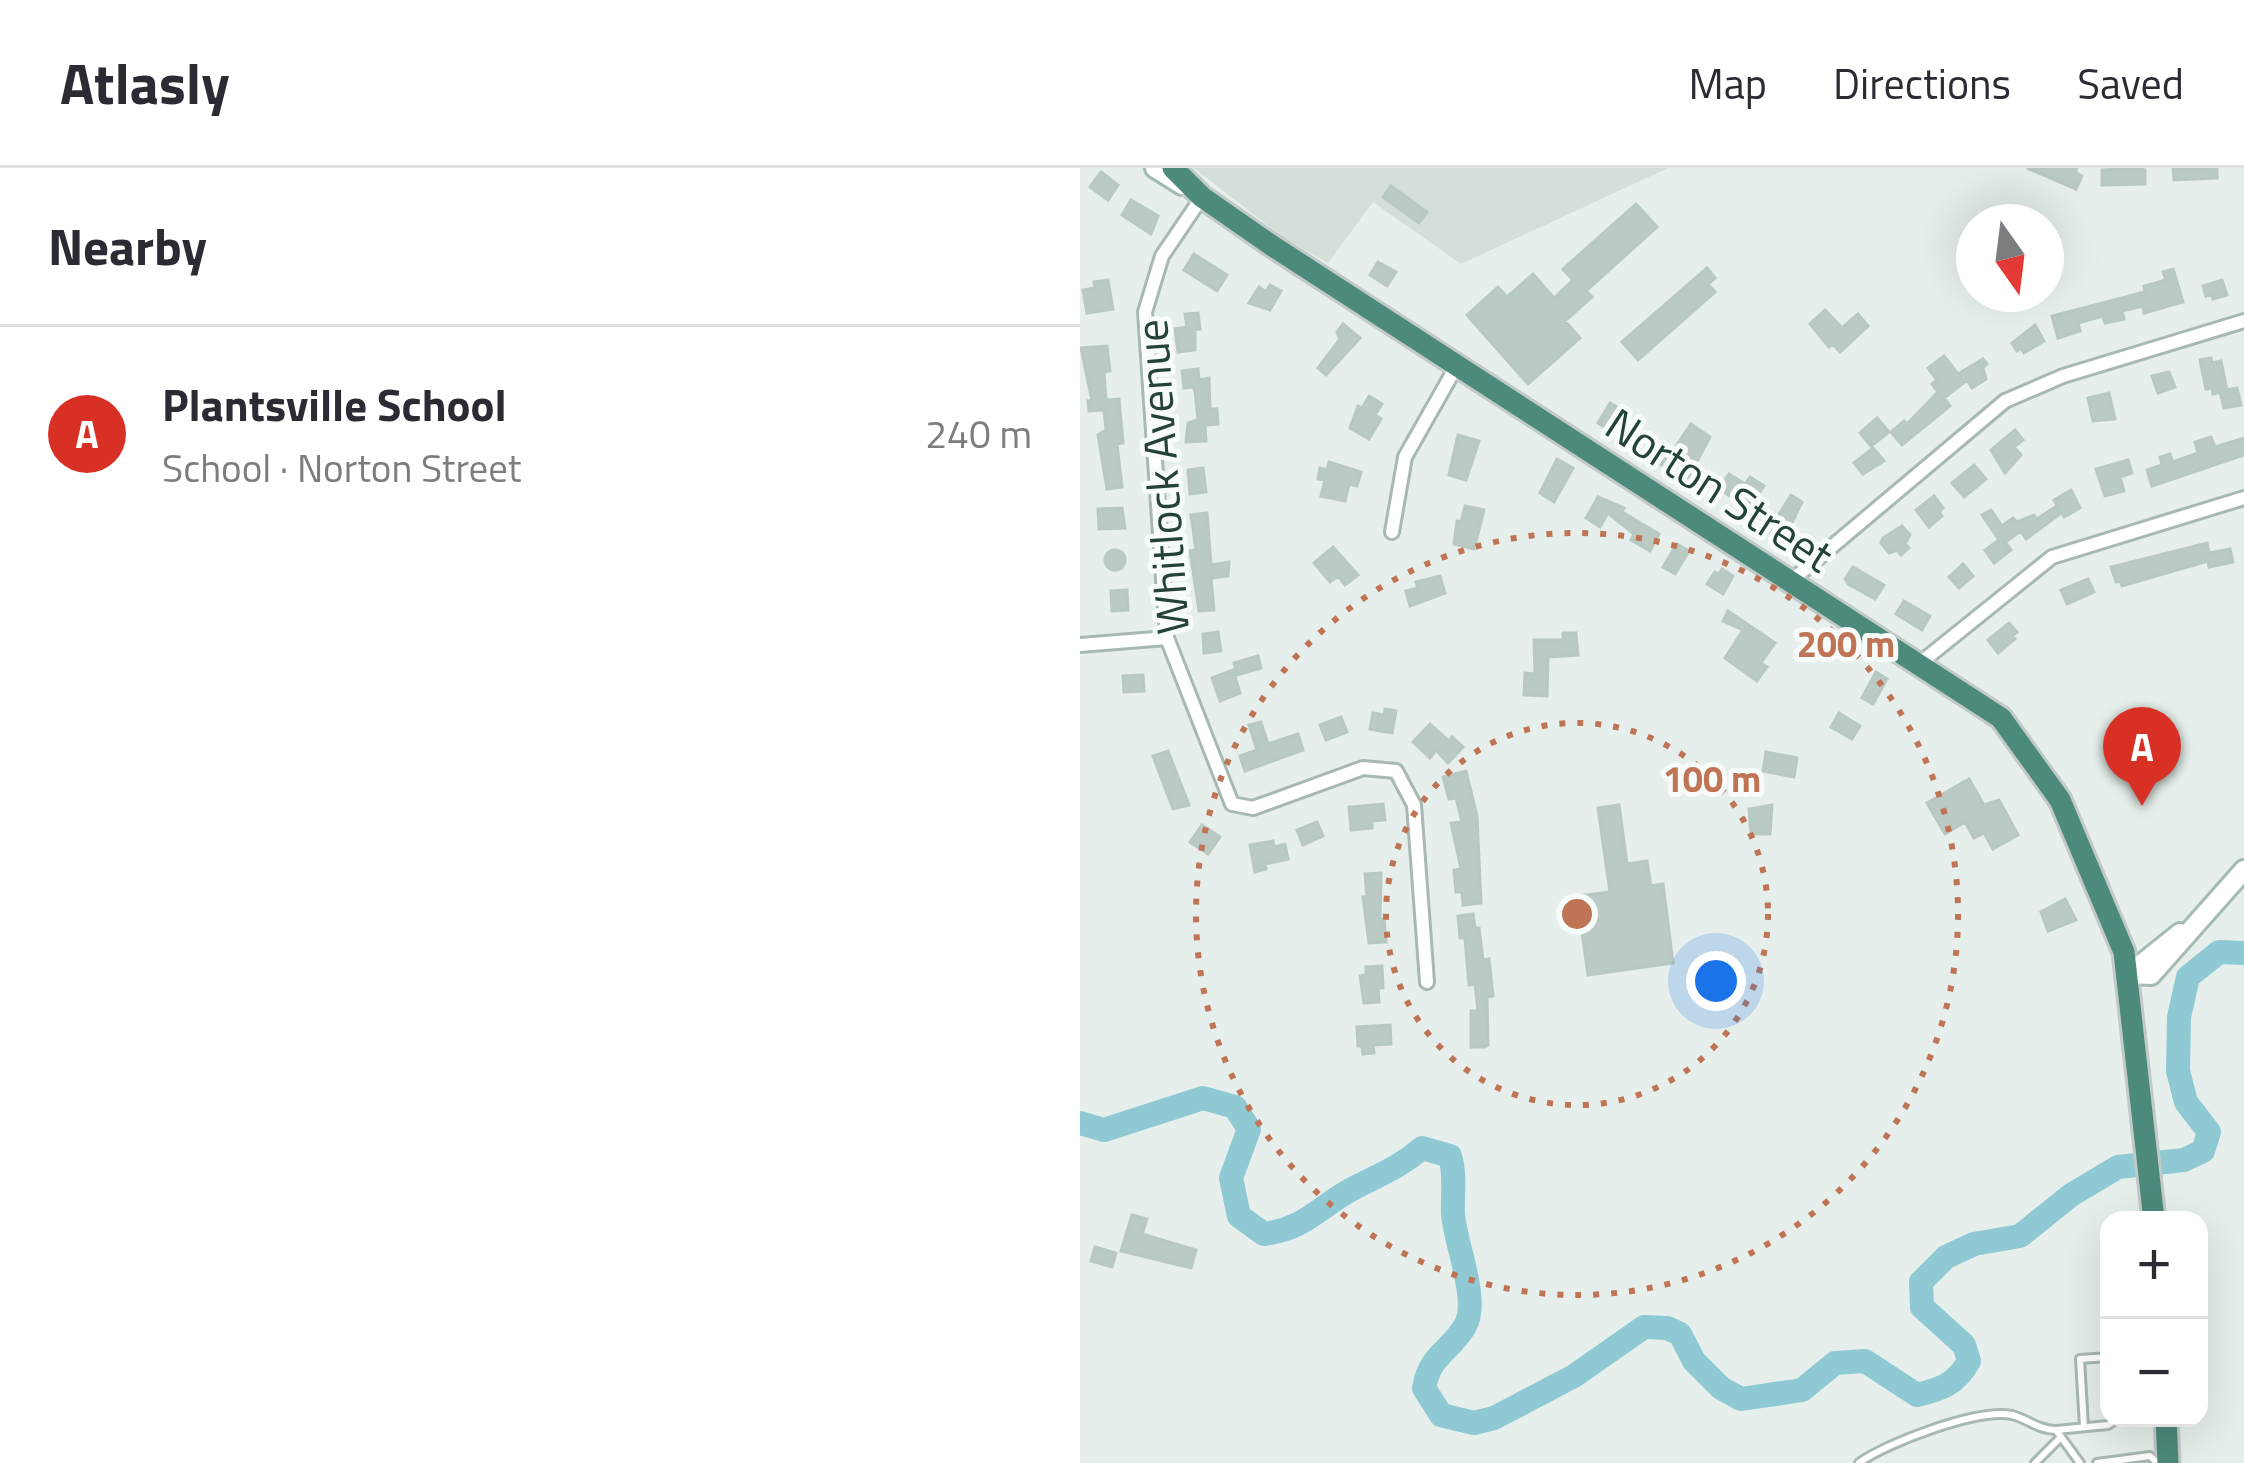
<!DOCTYPE html>
<meta charset="utf-8">
<style>
:root{--surface:#fff;--page:#f7f7f7;--text:#2b2b33;--muted:#7c7c81;--line:#e1e1e2;--accent:#d93025}
body{margin:0;font-family:"Titillium Web",sans-serif;background:var(--page);color:var(--text)}
.controls{position:absolute;right:36px;bottom:36px;display:grid;overflow:hidden;border-radius:24px;box-shadow:0 12px 48px #0002}
.controls button{width:108px;height:108px;display:grid;place-items:center;padding:0;border:0;border-bottom:3px solid var(--line);background:var(--surface);color:var(--text);font:60px sans-serif}
.compass{position:absolute;left:876px;top:36px;width:108px;height:108px;border-radius:50%;background:var(--surface);box-shadow:0 12px 48px #0002;rotate:166deg}
.you{position:absolute;left:636px;top:813px;width:42px;height:42px;margin:-30px;border:9px solid #fff;border-radius:50%;background:#1a73e8;box-shadow:0 0 0 18px #1a73e833}
.badge{display:grid;place-items:center;width:78px;height:78px;border-radius:50%;background:var(--accent);color:#fff;font-size:39px;font-weight:700}
.pin{position:absolute;translate:-50% -99px;filter:drop-shadow(0 3px 6px #0008)}
.pin::after{content:'';position:absolute;top:63px;width:42px;height:36px;background:inherit;clip-path:polygon(0 0,100% 0,50% 100%)}
.list{margin:0;padding:0;list-style:none}
h2{display:flex;justify-content:space-between;align-items:center;height:156px;margin:0;padding:0 48px;font-size:51px}
h2 small{font-size:39px;font-weight:400;color:var(--muted)}
.list li{display:grid;grid-template-columns:78px 1fr auto;gap:36px;align-items:center;box-sizing:border-box;height:216px;padding:0 48px;border-top:3px solid var(--line)}
.list b{display:block;font-size:45px;white-space:nowrap}
.list p{margin:0;font-size:39px;white-space:nowrap;color:var(--muted)}
.list em{font-size:39px;font-style:normal;color:var(--muted)}
.map{position:relative;flex:none;width:1164px;height:1295px;overflow:hidden}
header{display:flex;align-items:center;gap:72px;box-sizing:border-box;height:168px;padding:0 60px;background:var(--surface);border-bottom:3px solid var(--line)}
header strong{font-size:57px}
nav{display:flex;gap:66px;margin-inline-start:auto;font-size:42px}
main{display:flex}
aside{flex:1;background:var(--surface)}
.map>svg:first-child{display:block}
</style>
<header>
<strong>Atlasly</strong>
<nav><a>Map</a><a>Directions</a><a>Saved</a></nav>
</header>
<main>
<aside>
<h2>Nearby<small></small></h2>
<ul class="list">
<li><span class="badge">A</span><div><b>Plantsville School</b><p>School · Norton Street</p></div><em>240 m</em></li>
</ul>
</aside>
<div class="map">
<svg width="1164" height="1295" viewBox="0 0 1164 1295">
<rect width="100%" height="100%" fill="#e6efeb"/>
<path fill="#d4dfda" d="M 114,0 L 588,0 L 381,96 L 293,34 L 248,95 L 205,71 Z"/>
<g fill="none" stroke-linecap="round" stroke-linejoin="round">
<path stroke="#8ec9d4" stroke-width="24" d="M 0,955 L 24,962 L 123,930 L 155,939 L 169,961 L 151,1010 L 159,1048 L 184,1066 C 228,1060 240,1037 276,1019 C 301,1006 320,999 342,980 L 370,988 C 376,1007 372,1026 373,1046 C 375,1075 400,1133 385,1158 C 370,1184 350,1186 344,1220 L 361,1247 L 394,1255 L 414,1250 L 494,1208 L 564,1159 L 587,1160 L 600,1166 L 614,1193 L 641,1220 L 661,1231 L 722,1222 L 755,1195 L 785,1193 L 837,1227 C 862,1221 876,1216 889,1193 L 884,1177 L 842,1139 L 841,1114 L 866,1089 L 894,1076 L 940,1068 L 991,1027 L 1038,999 L 1104,992 L 1123,983 L 1129,964 L 1106,934 L 1098,903 L 1099,849 L 1108,809 L 1139,784 L 1164,785"/>
</g>
<path fill="#bbcac4" stroke="#b8c9c2" stroke-width="3" d="M 947,0 L 997,0 L 995,4 L 1002,8 L 996,21 Z
M 1058,0 L 1065,2 L 1065,16 L 1022,17 L 1022,2 Z
M 1093,0 L 1137,0 L 1137,10 L 1094,12 Z
M 21,4 L 38,17 L 28,32 L 10,19 Z
M 311,18 L 347,44 L 339,55 L 303,29 Z
M 51,32 L 78,48 L 71,66 L 42,47 Z
M 556,36 L 577,59 L 506,123 L 512,129 L 485,153 L 500,170 L 448,216 L 387,147 L 418,119 L 427,129 L 453,106 L 474,130 L 493,112 L 483,101 Z
M 114,86 L 147,107 L 137,123 L 104,102 Z
M 298,94 L 316,104 L 307,118 L 290,107 Z
M 627,100 L 635,110 L 628,116 L 635,124 L 558,192 L 542,174 Z
M 1093,101 L 1103,134 L 1064,145 L 1063,138 L 1042,143 L 1044,151 L 1025,155 L 1023,148 L 998,155 L 1000,163 L 978,170 L 972,148 L 1065,124 L 1064,118 L 1086,112 L 1083,104 Z
M 28,112 L 33,141 L 7,145 L 3,122 L 15,120 L 14,114 Z
M 1142,112 L 1147,127 L 1133,131 L 1132,126 L 1126,128 L 1123,118 Z
M 190,117 L 201,123 L 190,142 L 169,135 L 179,119 L 186,124 Z
M 745,142 L 762,160 L 778,146 L 788,158 L 760,184 L 753,176 L 749,179 L 730,156 Z
M 118,145 L 120,161 L 115,161 L 115,182 L 98,184 L 95,161 L 107,159 L 105,146 Z
M 263,156 L 280,170 L 246,207 L 238,200 L 260,171 L 257,164 Z
M 955,157 L 964,173 L 944,185 L 941,180 L 937,183 L 932,175 Z
M 27,178 L 30,203 L 24,204 L 26,232 L 39,231 L 43,275 L 37,276 L 42,319 L 27,321 L 18,267 L 26,262 L 24,242 L 9,243 L 8,233 L 12,233 L 1,180 Z
M 864,188 L 878,206 L 903,191 L 907,196 L 903,200 L 906,211 L 892,220 L 887,212 L 864,230 L 870,238 L 822,277 L 811,264 L 824,253 L 827,256 L 858,224 L 852,216 L 857,212 L 848,200 Z
M 1131,190 L 1132,195 L 1141,193 L 1147,222 L 1157,220 L 1161,237 L 1144,240 L 1140,224 L 1133,226 L 1132,220 L 1126,221 L 1120,192 Z
M 118,201 L 119,212 L 129,210 L 130,241 L 137,241 L 138,256 L 125,257 L 126,273 L 106,274 L 108,255 L 118,252 L 115,223 L 113,219 L 104,220 L 102,203 Z
M 1089,204 L 1095,219 L 1078,225 L 1072,208 Z
M 1029,225 L 1035,251 L 1013,253 L 1008,230 Z
M 289,228 L 302,236 L 295,247 L 301,251 L 289,271 L 270,260 L 278,238 L 282,240 Z
M 530,235 L 544,243 L 532,264 L 518,255 Z
M 797,250 L 809,264 L 791,278 L 780,265 Z
M 611,256 L 630,269 L 607,312 L 578,295 L 588,278 L 594,281 Z
M 935,262 L 943,272 L 934,279 L 941,287 L 925,305 L 911,282 Z
M 378,267 L 399,273 L 386,312 L 369,307 Z
M 1131,269 L 1135,279 L 1164,270 L 1164,287 L 1072,318 L 1067,302 L 1082,297 L 1080,289 L 1090,286 L 1093,294 L 1118,285 L 1115,274 Z
M 793,280 L 804,293 L 783,306 L 774,295 Z
M 477,291 L 493,300 L 474,334 L 460,325 Z
M 1048,292 L 1052,305 L 1040,309 L 1044,323 L 1025,328 L 1016,301 Z
M 249,294 L 281,304 L 277,318 L 269,316 L 265,333 L 241,328 L 245,312 L 238,311 L 240,300 L 247,302 Z
M 894,297 L 906,311 L 884,329 L 872,315 Z
M 123,300 L 126,324 L 110,326 L 108,302 Z
M 649,306 L 665,316 L 670,309 L 684,318 L 668,342 L 639,320 Z
M 991,322 L 1000,340 L 984,349 L 974,332 Z
M 711,327 L 722,334 L 703,373 L 688,364 Z
M 854,328 L 863,340 L 859,344 L 862,348 L 849,359 L 836,342 Z
M 518,329 L 544,340 L 542,344 L 579,366 L 570,383 L 551,372 L 554,366 L 528,345 L 520,359 L 506,350 Z
M 385,338 L 404,342 L 394,381 L 374,376 L 377,353 L 381,354 Z
M 975,339 L 980,346 L 946,371 L 941,363 L 925,374 L 931,382 L 914,395 L 905,382 L 919,372 L 902,347 L 911,342 L 922,358 L 933,350 L 937,354 L 954,347 L 957,351 Z
M 42,340 L 45,360 L 19,361 L 18,341 Z
M 127,345 L 131,397 L 149,394 L 148,408 L 131,410 L 134,442 L 119,443 L 110,383 L 116,382 L 111,347 Z
M 822,358 L 830,367 L 825,376 L 829,380 L 821,387 L 817,382 L 809,385 L 801,375 L 803,370 Z
M 1127,375 L 1129,385 L 1150,381 L 1153,394 L 1129,399 L 1128,393 L 1042,418 L 1040,413 L 1036,414 L 1031,399 Z
M 597,376 L 609,383 L 595,406 L 583,399 Z
M 253,379 L 278,407 L 265,417 L 258,408 L 250,414 L 234,395 Z
M25 392a10 10 0 1 1 20 0a10 10 0 1 1-20 0Z
M 883,396 L 893,408 L 879,420 L 869,409 Z
M 773,399 L 804,417 L 795,431 L 768,416 L 765,411 Z
M 642,401 L 653,408 L 643,426 L 627,416 L 635,404 L 639,406 Z
M 360,408 L 365,425 L 330,438 L 326,423 L 338,420 L 336,414 Z
M 1008,411 L 1014,424 L 987,436 L 981,422 Z
M 47,422 L 48,442 L 32,443 L 31,423 Z
M 824,433 L 850,448 L 842,462 L 816,446 Z
M 648,443 L 695,475 L 681,495 L 687,499 L 677,513 L 645,490 L 663,462 L 643,453 Z
M 929,455 L 937,464 L 932,468 L 935,471 L 918,485 L 908,472 Z
M 138,464 L 141,483 L 124,485 L 123,466 Z
M 483,465 L 496,465 L 498,487 L 468,489 L 467,528 L 444,527 L 445,505 L 455,506 L 454,472 L 483,472 Z
M 178,488 L 181,500 L 157,507 L 154,495 Z
M 153,502 L 160,525 L 140,533 L 132,510 Z
M 796,504 L 807,511 L 793,536 L 782,530 Z
M 63,507 L 64,523 L 44,524 L 43,508 Z
M 305,541 L 316,543 L 312,565 L 290,561 L 293,545 L 304,547 Z
M 759,545 L 780,558 L 772,571 L 751,559 Z
M 261,549 L 267,564 L 246,572 L 240,557 Z
M 181,554 L 188,576 L 218,566 L 223,582 L 165,603 L 160,588 L 177,582 L 169,557 Z
M 350,556 L 369,573 L 372,569 L 383,579 L 368,595 L 356,582 L 350,590 L 333,574 Z
M 88,583 L 109,637 L 93,641 L 73,588 Z
M 686,584 L 717,590 L 714,609 L 683,603 Z
M 386,603 L 397,648 L 401,735 L 383,737 L 382,724 L 376,724 L 374,702 L 381,701 L 371,655 L 382,654 L 376,630 L 369,631 L 363,609 Z
M 889,611 L 904,637 L 919,632 L 938,667 L 913,681 L 904,665 L 894,670 L 885,654 L 865,666 L 847,635 Z
M 303,636 L 305,652 L 292,653 L 292,660 L 271,662 L 269,639 Z
M 539,637 L 547,696 L 567,693 L 571,718 L 583,716 L 593,795 L 508,807 L 497,728 L 530,724 L 518,640 Z
M 692,637 L 690,666 L 671,666 L 669,641 Z
M 237,654 L 243,668 L 223,677 L 217,662 Z
M 122,657 L 140,669 L 128,686 L 110,674 Z
M 193,673 L 194,679 L 205,676 L 208,691 L 185,696 L 186,701 L 175,704 L 170,677 Z
M 301,705 L 300,752 L 304,751 L 306,774 L 289,775 L 283,729 L 287,729 L 285,706 Z
M 985,731 L 996,752 L 968,763 L 961,744 Z
M 393,746 L 395,760 L 399,760 L 403,792 L 409,791 L 413,828 L 407,829 L 408,877 L 405,879 L 391,879 L 391,843 L 398,843 L 395,816 L 389,817 L 385,770 L 380,770 L 378,748 Z
M 302,798 L 303,820 L 298,820 L 299,834 L 284,835 L 280,808 L 286,807 L 286,799 Z
M 310,857 L 311,876 L 293,877 L 294,885 L 283,886 L 282,878 L 278,878 L 277,859 Z
M 52,1047 L 67,1051 L 62,1066 L 116,1082 L 111,1100 L 41,1083 Z
M 15,1079 L 36,1085 L 32,1099 L 11,1093 Z"/>
<g fill="none" stroke-linecap="round" stroke-linejoin="round">
<defs>
<path id="service" d="M 1004,1259 L 1000,1191 L 1029,1189
M 779,1295 C 806,1275 898,1240 932,1247 C 948,1251 958,1262 976,1262
M 955,1295 L 979,1271
M 1000,1295 L 976,1262 L 1028,1257 L 1039,1250
M 1017,1295 L 1070,1288 L 1077,1295"/>
<path id="minor" d="M 122,29 L 82,88 L 65,144 L 87,470 L 152,636 L 173,640 L 283,600 L 316,603 L 334,637 L 347,814
M 312,364 L 325,289 L 376,199
M 711,413 L 925,233 L 983,208 L 1164,153
M 0,477 L 87,470
M 839,496 L 972,389 L 1164,330"/>
<path id="secondary" d="M 75,0 L 102,17
M 1049,806 L 1071,807 L 1164,702
M 1049,806 L 1100,765"/>
<path id="trunk" d="M 93,0 L 122,29 L 191,77 L 921,550 L 980,632 L 1044,784 L 1074,1052
M 1086,1250 L 1088,1295"/>
</defs>
<use href="#service" stroke="#a8b8b2" stroke-width="12"/>
<use href="#minor" stroke="#a8b8b2" stroke-width="18"/>
<use href="#secondary" stroke="#a4bbb3" stroke-width="24"/>
<use href="#trunk" stroke="#c2cac8" stroke-width="27"/>
<use href="#service" stroke="#fff" stroke-width="6"/>
<use href="#minor" stroke="#fff" stroke-width="12"/>
<use href="#secondary" stroke="#fff" stroke-width="18"/>
<use href="#trunk" stroke="#4c8a7c" stroke-width="21"/>
</g>
<g fill="none" stroke="#c07456" stroke-width="6" stroke-dasharray="6 12">
<circle cx="497" cy="746" r="191"/>
<circle cx="497" cy="746" r="381"/>
</g>
<g text-anchor="middle" dominant-baseline="central" stroke-width="10" stroke-linejoin="round" paint-order="stroke">
<g font-size="45" fill="#24423a" stroke="#f7fbf9">
<text transform="translate(81 309) rotate(-94)">Whitlock Avenue</text>
<text transform="translate(640 321) rotate(33)">Norton Street</text>
</g>
</g>
<circle cx="497" cy="746" r="18" fill="#c07456" stroke="#f7fbf9" stroke-width="6"/>
<g font-size="36" text-anchor="middle" font-weight="bold" fill="#c07456" stroke="#f7fbf9" stroke-width="10" stroke-linejoin="round" paint-order="stroke">
<text x="766" y="489">200 m</text>
<text x="632" y="624">100 m</text>
</g>
</svg>
<div class="controls">
<button>+</button>
<button>−</button>
</div>
<svg class="compass" viewBox="-18 -18 36 36"><path d="M0-13l5 13h-10z" fill="#e53935"/><path d="M0 13l5-13h-10z" fill="#7c7c81"/></svg>
<div class="you"></div>
<div class="pin badge" style="left:1062px;top:638px">A</div>
</div>
</main>
